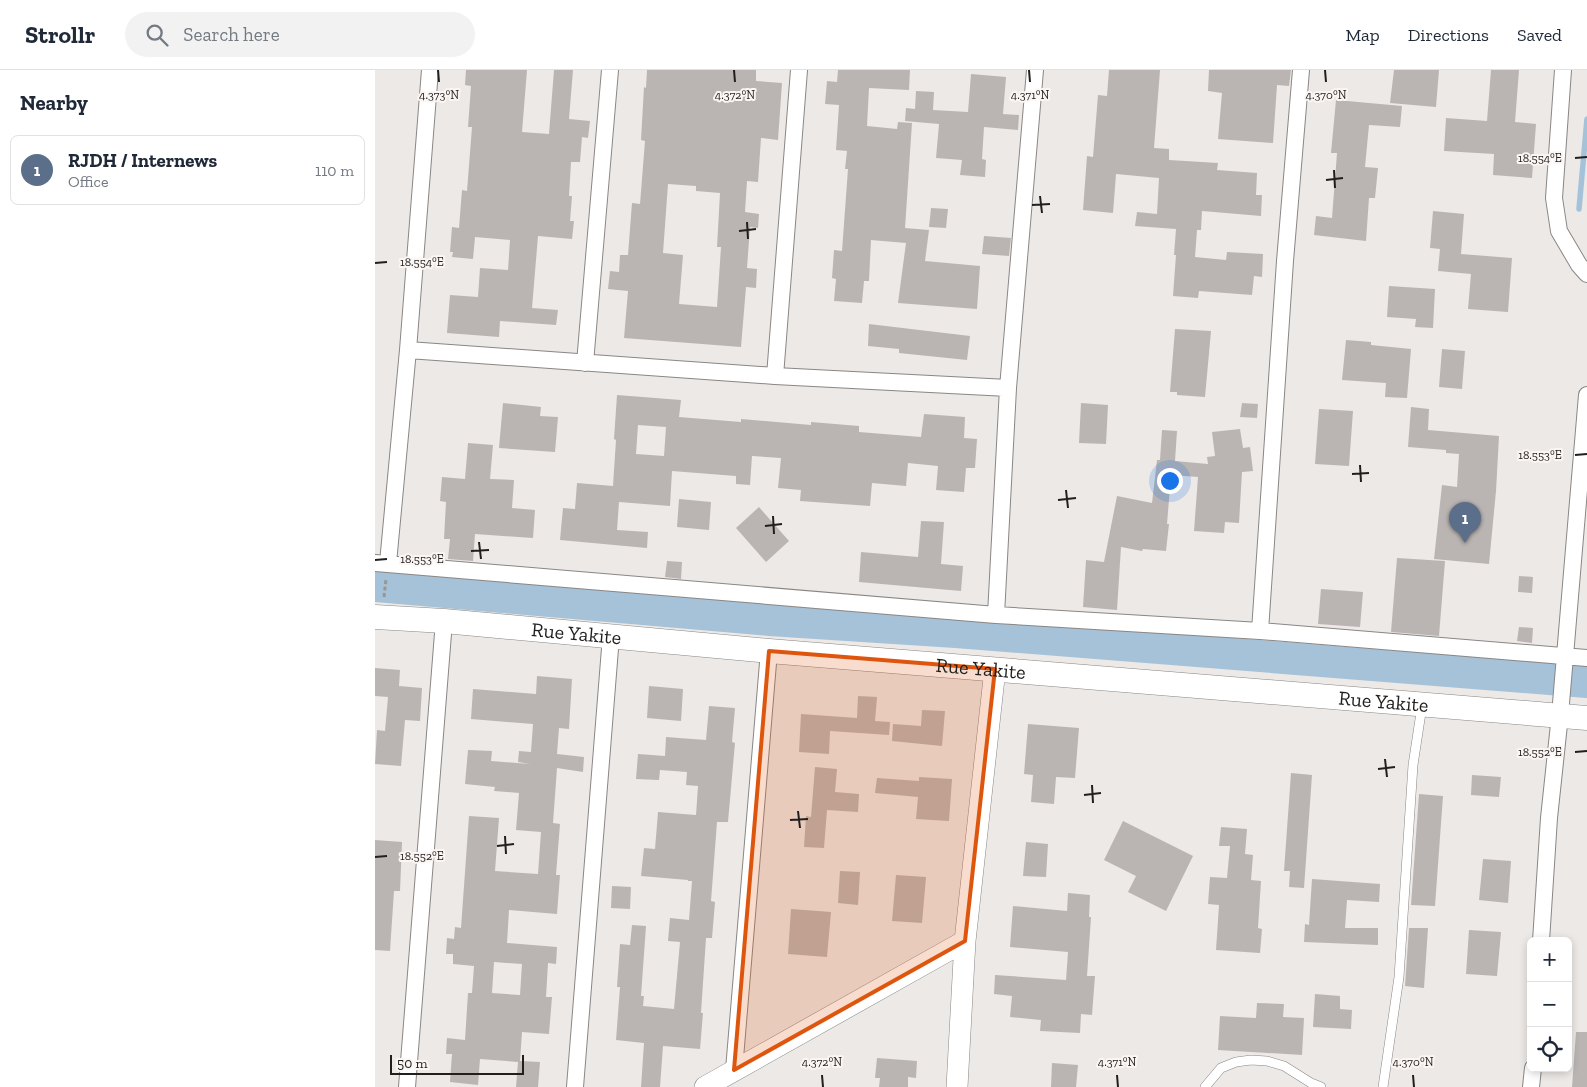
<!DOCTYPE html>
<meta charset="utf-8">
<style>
:root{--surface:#fff;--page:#f2f2f3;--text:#1f2937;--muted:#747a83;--line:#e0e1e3;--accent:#ea580c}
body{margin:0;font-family:"Zilla Slab",serif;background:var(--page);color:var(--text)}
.controls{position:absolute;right:15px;bottom:15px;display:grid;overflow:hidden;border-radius:8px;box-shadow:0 2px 8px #0003}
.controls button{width:45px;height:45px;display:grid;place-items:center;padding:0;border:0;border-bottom:1px solid var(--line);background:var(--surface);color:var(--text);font:25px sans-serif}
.scale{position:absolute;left:15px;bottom:12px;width:134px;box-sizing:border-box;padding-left:5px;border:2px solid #201f1e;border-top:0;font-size:14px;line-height:18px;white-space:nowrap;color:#201f1e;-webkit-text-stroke:4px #fbf6f4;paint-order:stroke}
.you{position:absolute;left:794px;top:410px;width:18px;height:18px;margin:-12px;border:4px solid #fff;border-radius:50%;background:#1a73e8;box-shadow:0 0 0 8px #1a73e833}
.badge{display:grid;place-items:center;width:32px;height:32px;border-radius:50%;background:var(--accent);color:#fff;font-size:16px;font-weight:700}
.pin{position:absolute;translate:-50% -41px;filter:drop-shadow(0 1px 2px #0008)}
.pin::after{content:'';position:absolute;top:26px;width:18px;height:15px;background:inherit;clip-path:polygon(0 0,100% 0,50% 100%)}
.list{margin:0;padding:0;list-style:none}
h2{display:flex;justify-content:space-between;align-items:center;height:65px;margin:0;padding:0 20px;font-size:21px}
h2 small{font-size:16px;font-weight:400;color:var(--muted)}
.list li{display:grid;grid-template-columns:32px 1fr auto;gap:15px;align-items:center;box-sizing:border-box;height:70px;margin:0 10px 10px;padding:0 10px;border:1px solid var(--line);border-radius:8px}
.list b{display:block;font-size:19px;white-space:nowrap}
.list p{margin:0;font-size:16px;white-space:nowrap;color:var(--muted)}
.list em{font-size:16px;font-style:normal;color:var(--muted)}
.icon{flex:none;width:28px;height:28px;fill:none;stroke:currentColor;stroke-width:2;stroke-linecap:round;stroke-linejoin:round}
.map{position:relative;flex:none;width:1212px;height:1017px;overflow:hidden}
header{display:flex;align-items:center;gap:30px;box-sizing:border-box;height:70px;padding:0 25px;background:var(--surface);border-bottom:1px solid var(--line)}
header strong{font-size:24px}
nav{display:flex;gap:28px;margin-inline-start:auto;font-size:18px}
.search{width:350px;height:45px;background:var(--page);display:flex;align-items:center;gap:12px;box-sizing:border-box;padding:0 18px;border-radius:28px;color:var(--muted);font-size:19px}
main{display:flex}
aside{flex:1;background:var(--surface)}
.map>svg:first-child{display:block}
</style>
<header>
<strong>Strollr</strong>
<div class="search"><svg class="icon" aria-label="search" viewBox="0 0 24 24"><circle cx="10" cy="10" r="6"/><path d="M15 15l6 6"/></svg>Search here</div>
<nav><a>Map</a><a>Directions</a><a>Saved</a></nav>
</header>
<main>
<aside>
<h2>Nearby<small></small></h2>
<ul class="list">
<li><span class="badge" style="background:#5c6f8a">1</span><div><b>RJDH / Internews</b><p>Office</p></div><em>110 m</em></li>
</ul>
</aside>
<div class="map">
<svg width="1212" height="1017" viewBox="0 0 1212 1017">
<rect width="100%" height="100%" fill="#ede9e6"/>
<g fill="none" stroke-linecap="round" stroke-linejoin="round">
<path stroke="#a5c2d8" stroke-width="5.5" d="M 1204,139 L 1212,49"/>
<path stroke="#a5c2d8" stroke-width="32" d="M 0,516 L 395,550 L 581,562 L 1212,612"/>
</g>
<path fill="#bab5b3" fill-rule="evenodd" d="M 91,0 L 152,0 L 147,62 L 174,64 L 179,0 L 198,0 L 194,49 L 215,51 L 213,68 L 207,67 L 205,92 L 196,92 L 194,126 L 197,126 L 195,151 L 199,151 L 197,169 L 163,166 L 157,238 L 183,240 L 181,255 L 125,251 L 124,267 L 72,263 L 75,225 L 103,227 L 105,198 L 133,200 L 135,170 L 100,167 L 98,189 L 77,187 L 78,182 L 75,182 L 77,157 L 84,158 L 87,120 L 92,121 L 97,57 L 93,57 L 96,16 L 90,15 Z
M 272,0 L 381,0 L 381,11 L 407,13 L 403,70 L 386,68 L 383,112 L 372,111 L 370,142 L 384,144 L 383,158 L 375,157 L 372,198 L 382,199 L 381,218 L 371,217 L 366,277 L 249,268 L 253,221 L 233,219 L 235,201 L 244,202 L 245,185 L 253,185 L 257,133 L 265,134 L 270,71 L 266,70 L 269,17 L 271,18 ZM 293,114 L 321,116 L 321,121 L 345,123 L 342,177 L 346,177 L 342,237 L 304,234 L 308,185 L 288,183 Z
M 463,0 L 535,0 L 534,20 L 494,18 L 492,56 L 522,59 L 523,52 L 537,53 L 530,158 L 554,160 L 550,191 L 605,196 L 602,239 L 523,233 L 531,173 L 496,170 L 494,211 L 489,211 L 487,233 L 459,231 L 461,209 L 457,208 L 459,180 L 467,181 L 473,99 L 470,99 L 472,81 L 461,80 L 464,35 L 450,34 L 452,11 L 462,12 Z
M 734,0 L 785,0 L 779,78 L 794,79 L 794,90 L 843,93 L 842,100 L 882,103 L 881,125 L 887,125 L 886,146 L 827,141 L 826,160 L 822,160 L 820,187 L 851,190 L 852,182 L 888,184 L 887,207 L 879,206 L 877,225 L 824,221 L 823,228 L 798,226 L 801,185 L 799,185 L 801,159 L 760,156 L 762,142 L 782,144 L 784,108 L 741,104 L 738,143 L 708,140 L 712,86 L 718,87 L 723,25 L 732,26 Z
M 834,0 L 916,0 L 914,16 L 902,15 L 898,73 L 843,69 L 847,23 L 833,21 Z
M 1019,0 L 1064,0 L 1061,37 L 1015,33 Z
M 1116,0 L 1144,0 L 1140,52 L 1161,54 L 1157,108 L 1118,105 L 1119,84 L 1069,81 L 1071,48 L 1112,51 Z
M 596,4 L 631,7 L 628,44 L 644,45 L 643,60 L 609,57 L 607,89 L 611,90 L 610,107 L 585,105 L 587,90 L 561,88 L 564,54 L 530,51 L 531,38 L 540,39 L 541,21 L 559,22 L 558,40 L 593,42 Z
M 961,30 L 1027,36 L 1025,57 L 994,55 L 990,97 L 1003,98 L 1000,128 L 994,128 L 991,171 L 939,165 L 941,146 L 957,148 L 962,83 L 956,83 Z
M 556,138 L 573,139 L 571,158 L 554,157 Z
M 1058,141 L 1089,144 L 1086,184 L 1137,188 L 1133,242 L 1093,239 L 1096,204 L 1063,201 L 1065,179 L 1055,178 Z
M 609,166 L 636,168 L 634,186 L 607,184 Z
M 1014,216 L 1060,219 L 1058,258 L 1040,257 L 1041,249 L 1012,247 Z
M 494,254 L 595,266 L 592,290 L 524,283 L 524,279 L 493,276 Z
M 800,259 L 836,261 L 830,327 L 802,325 L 802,322 L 795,322 Z
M 971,270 L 996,272 L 996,275 L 1036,279 L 1032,328 L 1010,327 L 1011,313 L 967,310 Z
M 1067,279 L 1090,281 L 1087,319 L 1064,317 Z
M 242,325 L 306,330 L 304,347 L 366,352 L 366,349 L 436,355 L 436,352 L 484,356 L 484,362 L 546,367 L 549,344 L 590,347 L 589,368 L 602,369 L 600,398 L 591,398 L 589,422 L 561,420 L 563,396 L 533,393 L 531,416 L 497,413 L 495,436 L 425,431 L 426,420 L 403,418 L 406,388 L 377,386 L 375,415 L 361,414 L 361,406 L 297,401 L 295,436 L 244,432 L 242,460 L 273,462 L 272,478 L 185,470 L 188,438 L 200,439 L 202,413 L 238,416 L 241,370 L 239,369 ZM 263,355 L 291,357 L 289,386 L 261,384 Z
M 128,333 L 166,337 L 165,346 L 183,347 L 180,382 L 124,378 Z
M 706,333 L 733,335 L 731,374 L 704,373 Z
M 867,333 L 883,334 L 882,348 L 865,347 Z
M 1036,337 L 1054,339 L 1053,360 L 1124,366 L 1121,421 L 1114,494 L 1059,489 L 1067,415 L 1082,417 L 1084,384 L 1071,383 L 1071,380 L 1033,377 Z
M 944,339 L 978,341 L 974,396 L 940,394 Z
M 865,359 L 868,378 L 875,377 L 878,401 L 867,402 L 864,453 L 850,452 L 849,463 L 819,461 L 823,407 L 796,405 L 792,454 L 794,454 L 791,481 L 768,479 L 767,481 L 746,477 L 742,540 L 708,537 L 711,490 L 729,492 L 742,426 L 777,433 L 782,390 L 785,390 L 787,360 L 802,361 L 800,391 L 833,394 L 832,387 L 840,386 L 837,362 Z
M 93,373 L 118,375 L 115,409 L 139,410 L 137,438 L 160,440 L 158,468 L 100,464 L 98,491 L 73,489 L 75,469 L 69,469 L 71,432 L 65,431 L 67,407 L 90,409 Z
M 304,429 L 336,432 L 334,460 L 302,457 Z
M 384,437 L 414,471 L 391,492 L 361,458 Z
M 546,451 L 569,452 L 566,494 L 588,496 L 586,521 L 484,512 L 486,482 L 543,487 Z
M 1022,488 L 1070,491 L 1064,566 L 1016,562 Z
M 292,491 L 307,492 L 306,509 L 290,507 Z
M 1144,506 L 1158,507 L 1157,523 L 1143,522 Z
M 946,519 L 988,522 L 985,557 L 943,554 Z
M 1144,557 L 1158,558 L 1157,573 L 1142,571 Z
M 0,598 L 25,600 L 24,616 L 47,618 L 45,651 L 30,650 L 26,696 L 0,694 L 2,660 L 10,661 L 13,627 L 0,626 Z
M 162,606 L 197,609 L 194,659 L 184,658 L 182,684 L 209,687 L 208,702 L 182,698 L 178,753 L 185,754 L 181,805 L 185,805 L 182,844 L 134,840 L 132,873 L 182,877 L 181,894 L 173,893 L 171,927 L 177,927 L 174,964 L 147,962 L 145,991 L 165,992 L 163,1017 L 141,1017 L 143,992 L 105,989 L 103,1015 L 75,1012 L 77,984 L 71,984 L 72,968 L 90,970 L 93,923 L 97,923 L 99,896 L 78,894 L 78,884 L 71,884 L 72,868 L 79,869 L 80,857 L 86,858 L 94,746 L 124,748 L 120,801 L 163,804 L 166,762 L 141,760 L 144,723 L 119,721 L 120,717 L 90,714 L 93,680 L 117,681 L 116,691 L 155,694 L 143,692 L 144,681 L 156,682 L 158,654 L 96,649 L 98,619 L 161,624 ZM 119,892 L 147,894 L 145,925 L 117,923 Z
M 274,616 L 308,619 L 306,651 L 272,648 Z
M 483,626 L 502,627 L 500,651 L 515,652 L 514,665 L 455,661 L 454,684 L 424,682 L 426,644 L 482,648 Z
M 334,636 L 360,638 L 357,672 L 360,673 L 353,752 L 342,752 L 336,831 L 340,832 L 337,868 L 331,868 L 326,943 L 328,943 L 325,979 L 288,976 L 285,1017 L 266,1017 L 269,973 L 241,970 L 245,917 L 242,917 L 245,874 L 255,875 L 257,855 L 271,856 L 266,926 L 269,926 L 268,936 L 299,939 L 305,872 L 293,871 L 295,848 L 314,850 L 317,811 L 313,811 L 313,810 L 266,806 L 269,778 L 280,779 L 283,742 L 321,745 L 323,716 L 311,715 L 312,702 L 285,700 L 284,710 L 261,709 L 263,684 L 290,686 L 291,667 L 331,670 Z
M 547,640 L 570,641 L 567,676 L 517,671 L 518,654 L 546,656 Z
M 653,654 L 704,658 L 700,708 L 681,707 L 679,734 L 656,732 L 658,705 L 649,704 Z
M 440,697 L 462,699 L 460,722 L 484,724 L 483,742 L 452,740 L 449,778 L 429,777 L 431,746 L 436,747 Z
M 916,703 L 937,705 L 929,818 L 914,817 L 915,801 L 909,801 Z
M 1097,705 L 1126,707 L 1124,727 L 1096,725 Z
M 544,707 L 577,709 L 574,751 L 541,749 L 543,727 L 500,723 L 502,708 L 544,711 Z
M 1044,724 L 1068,726 L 1060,836 L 1036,835 Z
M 748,751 L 818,786 L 791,841 L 753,822 L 761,806 L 729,790 Z
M 846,757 L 872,759 L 870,784 L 878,785 L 876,810 L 886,811 L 883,858 L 887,859 L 885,883 L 841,880 L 844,835 L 833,834 L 835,807 L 852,808 L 855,776 L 844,776 Z
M 0,770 L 27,772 L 25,821 L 19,821 L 15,881 L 0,880 Z
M 651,772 L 673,774 L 671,807 L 648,806 Z
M 1108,789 L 1136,791 L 1133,833 L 1104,830 Z
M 465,801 L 485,802 L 483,835 L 463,833 Z
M 521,805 L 551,807 L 547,853 L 517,851 Z
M 937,809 L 1005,814 L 1004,832 L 972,830 L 970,858 L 1003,858 L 1003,875 L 929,872 L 930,854 L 934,855 Z
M 237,816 L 256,817 L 255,839 L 236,838 Z
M 693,823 L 715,825 L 714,847 L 716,847 L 712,906 L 720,906 L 717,945 L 706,944 L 705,963 L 665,961 L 666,950 L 635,947 L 637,926 L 619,924 L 620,905 L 691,910 L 693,882 L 635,877 L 638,836 L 692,841 Z
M 416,839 L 456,842 L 452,887 L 413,884 Z
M 1034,858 L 1053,858 L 1049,918 L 1030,916 Z
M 1094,860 L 1126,862 L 1122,906 L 1091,904 Z
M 940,924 L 965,926 L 965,939 L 977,940 L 976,959 L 938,957 Z
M 882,933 L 909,934 L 908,947 L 929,948 L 927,985 L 843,980 L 845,946 L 881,948 Z
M 1201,962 L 1212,962 L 1212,1017 L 1197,1017 Z
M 502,988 L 542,991 L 541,1008 L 533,1007 L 533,1017 L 504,1017 L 505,1008 L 500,1008 Z
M 677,993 L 703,995 L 701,1017 L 676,1017 Z"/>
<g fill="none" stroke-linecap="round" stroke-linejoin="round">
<defs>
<path id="service" d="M 830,1017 L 846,998 L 861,992 L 876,990 L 892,991 L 909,996 L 936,1013 L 946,1017
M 1008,1017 L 1024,907 L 1038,695 L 1047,636"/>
<path id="minor" d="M 1188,0 L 1179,128 L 1184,161 L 1204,195 L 1212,204
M 33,280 L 400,306 L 633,318
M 210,293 L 235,0
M 400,306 L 424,0
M 0,493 L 621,545 L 885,561 L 1212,588
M 13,493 L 33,280 L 55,0
M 621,545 L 633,318 L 660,0
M 885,561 L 910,191 L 926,0
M 1166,871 L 1174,748 L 1185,645 L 1212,325
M 359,1000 L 394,581
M 32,1017 L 69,551
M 200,1017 L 236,566
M 1156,1017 L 1158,998"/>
<path id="tertiary" d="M 330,1017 L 590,871
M 582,1017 L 590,871 L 620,599"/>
<g id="secondary">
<path id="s1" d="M 0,547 L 69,551 L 394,581 L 1212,648"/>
</g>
</defs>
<use href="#service" stroke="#8a8684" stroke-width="10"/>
<use href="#minor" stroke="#8a8684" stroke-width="18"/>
<use href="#tertiary" stroke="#8a8684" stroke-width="22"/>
<use href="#secondary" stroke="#8a8684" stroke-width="25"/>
<path stroke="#999795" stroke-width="3" stroke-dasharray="4 2.5" stroke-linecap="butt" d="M 9,527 L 11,509"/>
<use href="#service" stroke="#fff" stroke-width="9"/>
<use href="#minor" stroke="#fff" stroke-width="16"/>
<use href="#tertiary" stroke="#fff" stroke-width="21"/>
<use href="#secondary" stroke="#fff" stroke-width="24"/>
</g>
<path fill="#de560d" fill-opacity="0.2" stroke="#de560d" stroke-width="4" stroke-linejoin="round" d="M 394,581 L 620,599 L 590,871 L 359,1000 Z"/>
<path fill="none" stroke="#201f1e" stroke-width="2" d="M 63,0 L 64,12M 359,0 L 360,12M 654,0 L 655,12M 950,0 L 951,12M 1200,88 L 1212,87M 959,100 L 960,118M 951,110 L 968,108M 665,126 L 667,143M 657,135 L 675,134M 372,152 L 373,169M 364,161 L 381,159M 0,193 L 12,192M 1200,385 L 1212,384M 985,395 L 986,412M 977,404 L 994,403M 691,420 L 693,438M 683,430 L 701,428M 398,446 L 399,464M 390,456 L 407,454M 104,472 L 106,489M 96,481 L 114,480M 0,490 L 12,489M 1200,682 L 1212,681M 1010,689 L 1012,707M 1003,699 L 1020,697M 717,715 L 718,733M 709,725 L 726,723M 423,741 L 425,758M 415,750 L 433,749M 130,766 L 131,784M 122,776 L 139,774M 0,787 L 12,786M 447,1005 L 448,1017M 742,1005 L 743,1017M 1038,1005 L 1039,1017"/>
<g text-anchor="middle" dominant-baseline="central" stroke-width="4" stroke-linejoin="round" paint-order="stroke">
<g font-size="20" fill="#201f1e" stroke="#fbf6f4">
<text stroke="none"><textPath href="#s1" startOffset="202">Rue Yakite</textPath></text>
<text stroke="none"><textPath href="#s1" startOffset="608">Rue Yakite</textPath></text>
<text stroke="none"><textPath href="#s1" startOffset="1012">Rue Yakite</textPath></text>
</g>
</g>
<g font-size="12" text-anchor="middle" fill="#201f1e" stroke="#fbf6f4" stroke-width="4" stroke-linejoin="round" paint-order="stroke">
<text x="64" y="29">4.373°N</text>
<text x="360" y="29">4.372°N</text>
<text x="655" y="29">4.371°N</text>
<text x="951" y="29">4.370°N</text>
<text x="1165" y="92">18.554°E</text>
<text x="47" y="196">18.554°E</text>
<text x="1165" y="389">18.553°E</text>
<text x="47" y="493">18.553°E</text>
<text x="1165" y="686">18.552°E</text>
<text x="47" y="790">18.552°E</text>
<text x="447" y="996">4.372°N</text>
<text x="742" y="996">4.371°N</text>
<text x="1038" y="996">4.370°N</text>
</g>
</svg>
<div class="controls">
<button>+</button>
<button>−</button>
<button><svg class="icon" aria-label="locate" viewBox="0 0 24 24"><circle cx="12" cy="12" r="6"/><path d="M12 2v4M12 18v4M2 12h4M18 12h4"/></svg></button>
</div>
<div class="scale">50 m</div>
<div class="you"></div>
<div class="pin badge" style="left:1090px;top:473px;background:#5c6f8a">1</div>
</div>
</main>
